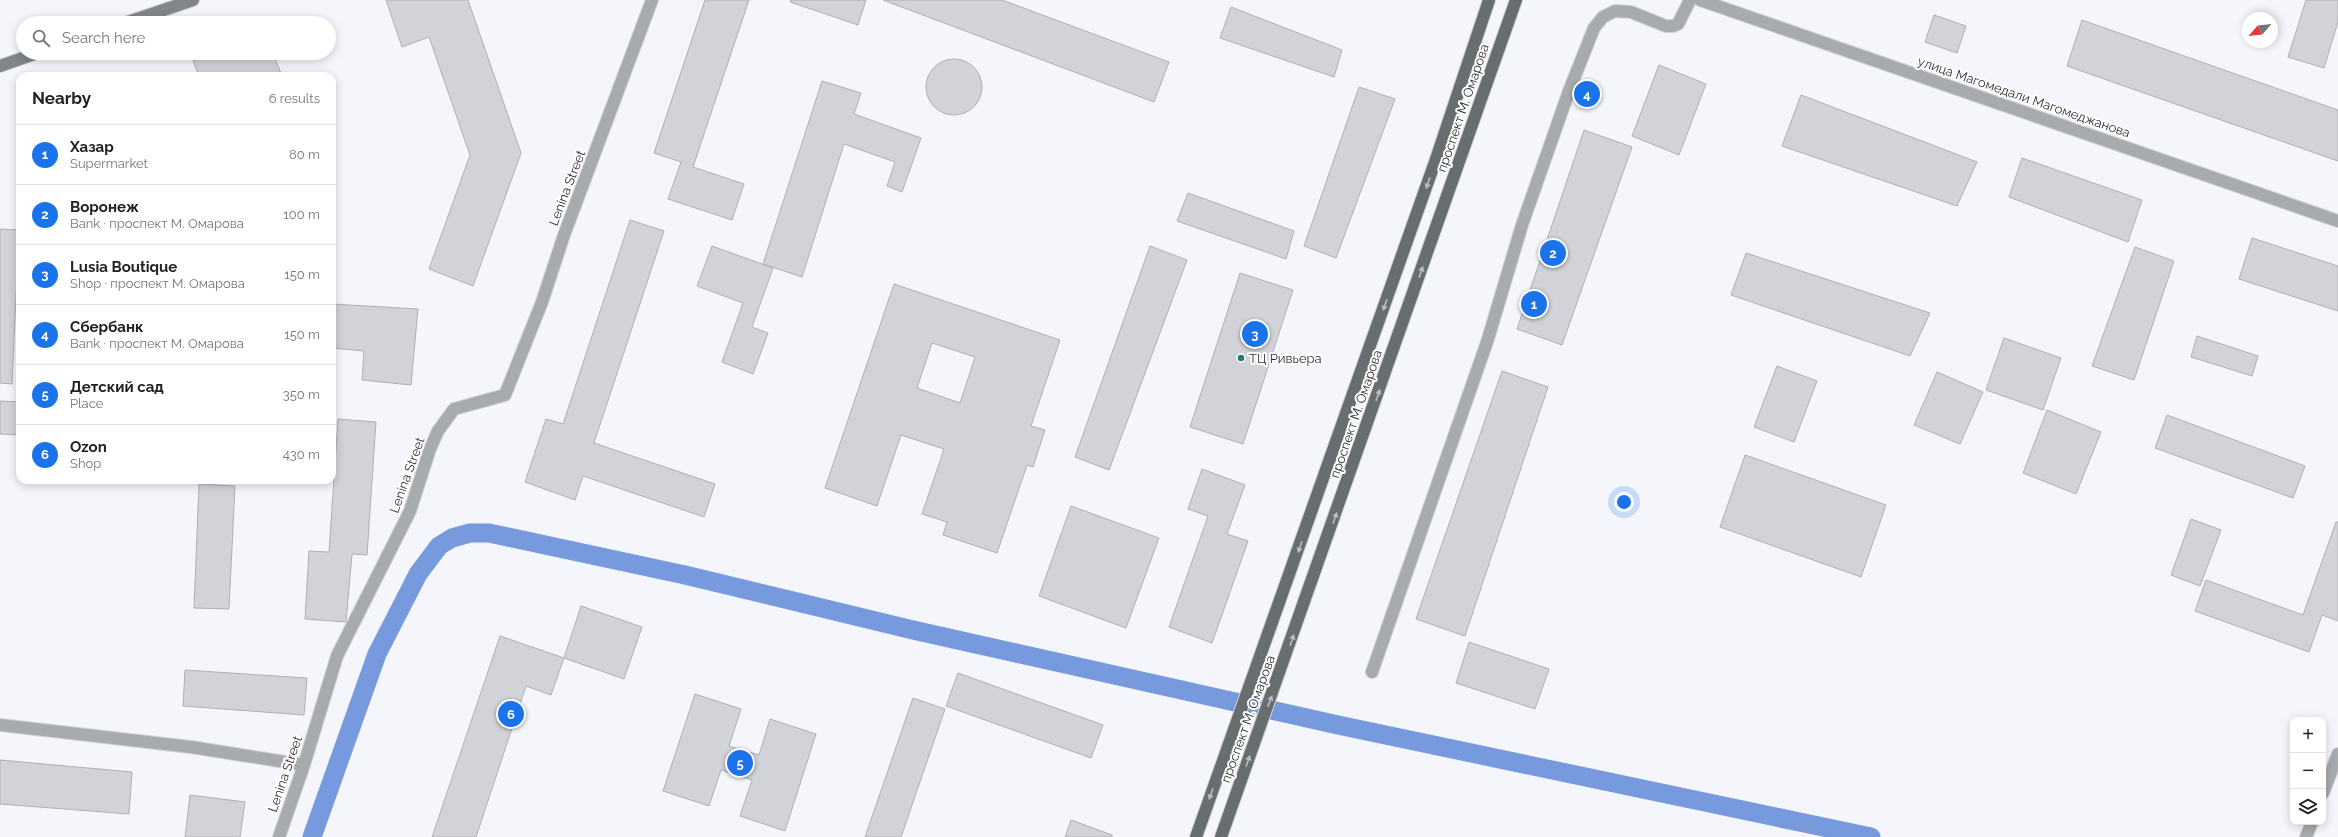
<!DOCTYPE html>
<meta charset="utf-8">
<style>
:root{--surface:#fff;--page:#f6f6f6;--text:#202124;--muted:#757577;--line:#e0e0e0;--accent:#1a73e8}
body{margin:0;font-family:Raleway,sans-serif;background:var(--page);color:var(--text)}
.controls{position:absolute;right:12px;bottom:12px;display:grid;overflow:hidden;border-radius:8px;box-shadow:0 2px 10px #0003}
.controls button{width:36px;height:36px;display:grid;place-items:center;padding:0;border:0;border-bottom:1px solid var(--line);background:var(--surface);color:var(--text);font:20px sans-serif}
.compass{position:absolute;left:2242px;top:12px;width:36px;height:36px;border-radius:50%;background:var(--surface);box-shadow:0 2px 10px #0003;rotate:243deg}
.you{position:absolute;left:1624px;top:502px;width:14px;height:14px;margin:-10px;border:3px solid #fff;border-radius:50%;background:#1a73e8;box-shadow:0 0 0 6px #1a73e833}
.badge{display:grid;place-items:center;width:26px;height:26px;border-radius:50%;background:var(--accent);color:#fff;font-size:13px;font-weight:700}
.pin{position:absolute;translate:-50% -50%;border:2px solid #fff;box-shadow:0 1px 4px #0006}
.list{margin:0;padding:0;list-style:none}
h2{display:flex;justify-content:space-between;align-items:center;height:52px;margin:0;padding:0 16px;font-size:17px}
h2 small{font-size:13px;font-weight:400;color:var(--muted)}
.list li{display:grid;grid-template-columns:26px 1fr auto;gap:12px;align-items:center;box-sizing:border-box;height:60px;padding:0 16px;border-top:1px solid var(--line)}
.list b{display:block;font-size:15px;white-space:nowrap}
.list p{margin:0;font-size:13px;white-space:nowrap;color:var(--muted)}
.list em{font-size:13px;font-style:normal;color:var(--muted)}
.icon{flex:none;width:22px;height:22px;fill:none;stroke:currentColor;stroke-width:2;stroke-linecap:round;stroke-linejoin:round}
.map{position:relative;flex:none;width:2338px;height:837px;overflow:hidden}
.search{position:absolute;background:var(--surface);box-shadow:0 2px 10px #0003;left:16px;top:16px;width:320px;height:44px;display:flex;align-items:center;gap:10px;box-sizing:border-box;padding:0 14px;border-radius:22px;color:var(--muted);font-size:15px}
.panel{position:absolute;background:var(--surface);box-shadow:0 2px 10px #0003;left:16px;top:72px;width:320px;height:412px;border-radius:12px}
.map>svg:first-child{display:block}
</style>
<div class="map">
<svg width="2338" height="837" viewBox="0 0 2338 837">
<rect width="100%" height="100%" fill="#f4f6fc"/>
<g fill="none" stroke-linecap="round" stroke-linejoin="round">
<path stroke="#79d" stroke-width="19" d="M 312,837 L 377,654 L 418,574 L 439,546 L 452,538 L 470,533 L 489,533 L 685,575 L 913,630 L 1338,725 L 1871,837"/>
</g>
<path fill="#d1d3d9" stroke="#afb0b7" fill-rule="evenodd" d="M 386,0 L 468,0 L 521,153 L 473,286 L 429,269 L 470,155 L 429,37 L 402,47 Z
M 705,0 L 749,0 L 693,167 L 744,184 L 732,220 L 668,199 L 681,162 L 654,153 Z
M 791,0 L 866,0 L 858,25 L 790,2 Z
M 883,0 L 1002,0 L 1169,62 L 1154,102 Z
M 2306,0 L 2338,0 L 2338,22 L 2324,68 L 2288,57 Z
M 1231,7 L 1342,50 L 1334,77 L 1220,38 Z
M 1934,15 L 1966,26 L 1957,53 L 1925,42 Z
M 2082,20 L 2338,110 L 2338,161 L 2067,66 Z
M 214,53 L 273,53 L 282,76 L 199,76 L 193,61 Z
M926 87a28 28 0 1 1 56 0a28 28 0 1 1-56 0Z
M 1659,65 L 1706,84 L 1679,155 L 1632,136 Z
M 822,81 L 861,93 L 854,114 L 921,138 L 902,192 L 887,186 L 895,162 L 844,144 L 802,277 L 763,264 Z
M 1359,87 L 1395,99 L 1336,258 L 1304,246 Z
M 1801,95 L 1977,162 L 1957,206 L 1782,146 Z
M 1584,130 L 1632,147 L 1562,345 L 1517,329 Z
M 2022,158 L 2142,200 L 2128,242 L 2009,197 Z
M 1188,193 L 1294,231 L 1286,259 L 1177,221 Z
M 630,220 L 664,231 L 594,443 L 715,484 L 704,517 L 583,476 L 575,500 L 525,482 L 546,419 L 563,424 Z
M 0,229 L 19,230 L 12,384 L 0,383 Z
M 2252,238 L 2338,266 L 2338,311 L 2239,279 Z
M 712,246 L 773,268 L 752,327 L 768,333 L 753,374 L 722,362 L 743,303 L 697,286 Z
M 1150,246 L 1187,260 L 1109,470 L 1075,457 Z
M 2135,247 L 2174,261 L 2134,380 L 2092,366 Z
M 1746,253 L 1930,313 L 1910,356 L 1731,295 Z
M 1240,273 L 1293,290 L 1243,444 L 1190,427 Z
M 894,284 L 1060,340 L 1031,426 L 1045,430 L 1033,467 L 1027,465 L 997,553 L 943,535 L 947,522 L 922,514 L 944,449 L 901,435 L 877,506 L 825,488 ZM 932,343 L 975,357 L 960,403 L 917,388 Z
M 332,304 L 418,309 L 411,385 L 362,380 L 364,351 L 332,348 Z
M 2197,336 L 2258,356 L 2252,376 L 2191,357 Z
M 2004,338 L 2061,358 L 2043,410 L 1986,390 Z
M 1777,366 L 1817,381 L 1794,442 L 1754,427 Z
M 1502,371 L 1548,387 L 1465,636 L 1416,619 Z
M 1937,372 L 1983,392 L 1960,444 L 1914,425 Z
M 0,401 L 20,402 L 20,435 L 0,434 Z
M 2047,410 L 2101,432 L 2076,494 L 2023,473 Z
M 2167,415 L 2305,466 L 2293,498 L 2155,448 Z
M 338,419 L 376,422 L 367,555 L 352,554 L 346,622 L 305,619 L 309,551 L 329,552 Z
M 1745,455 L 1886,505 L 1861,577 L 1720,527 Z
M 1202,469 L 1245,485 L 1227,534 L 1248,541 L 1212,643 L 1169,627 L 1208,516 L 1188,509 Z
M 199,484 L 235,486 L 229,609 L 194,608 Z
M 1071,506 L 1159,538 L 1126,628 L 1039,596 Z
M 2191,519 L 2221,530 L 2200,586 L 2171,575 Z
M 2336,522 L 2338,522 L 2338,621 L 2322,615 L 2309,652 L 2195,611 L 2206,580 L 2303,615 Z
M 581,606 L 642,627 L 624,679 L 564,658 Z
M 500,636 L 564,658 L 551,695 L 526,686 L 476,837 L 432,837 Z
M 1469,642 L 1549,669 L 1535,709 L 1456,683 Z
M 185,670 L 307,678 L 304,715 L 183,706 Z
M 958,673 L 1103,725 L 1091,758 L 946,706 Z
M 695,694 L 741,709 L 729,746 L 759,755 L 770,719 L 816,734 L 785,831 L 740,816 L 752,780 L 721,770 L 709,806 L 663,791 Z
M 913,698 L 945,709 L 901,837 L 865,837 Z
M 0,760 L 132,772 L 129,814 L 0,804 Z
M 190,795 L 245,802 L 240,837 L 185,837 Z
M 1071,820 L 1112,835 L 1112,837 L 1065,837 Z"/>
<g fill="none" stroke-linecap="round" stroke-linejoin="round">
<defs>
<path id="street" d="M 1700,0 L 2338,221
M 1372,672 L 1488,339 L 1522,225 L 1569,91 L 1594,28 L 1603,17 L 1615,11 L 1631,12 L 1666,26 L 1673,26 L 1678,24 L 1690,0
M 0,725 L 191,747 L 304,765
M 2323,793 L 2338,754
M 279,837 L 304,765 L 337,656 L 410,511 L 430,449 L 438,431 L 454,409 L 505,395 L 542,302 L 564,235 L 652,0
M 2306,837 L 2312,822"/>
<path id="secondary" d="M 125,23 L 193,0
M 0,66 L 37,53"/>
<path id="primary" d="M 1196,837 L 1436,159 L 1489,0
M 1221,837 L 1516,0"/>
</defs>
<use href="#street" stroke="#d1d2d8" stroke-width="14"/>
<use href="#secondary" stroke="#d1d2d8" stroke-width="14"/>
<use href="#primary" stroke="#d1d2d8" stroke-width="14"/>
<use href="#street" stroke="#a8abad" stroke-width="12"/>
<use href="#secondary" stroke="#838689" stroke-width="12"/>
<use href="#primary" stroke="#686d70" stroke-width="12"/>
</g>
<defs><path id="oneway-solid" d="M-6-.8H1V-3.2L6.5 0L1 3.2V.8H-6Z"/></defs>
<g fill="#bbbdbf">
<use href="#oneway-solid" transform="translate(1428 183) rotate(109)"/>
<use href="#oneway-solid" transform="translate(1421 272) rotate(-71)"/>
<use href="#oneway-solid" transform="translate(1385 305) rotate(109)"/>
<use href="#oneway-solid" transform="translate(1378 395) rotate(-71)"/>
<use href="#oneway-solid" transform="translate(1335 518) rotate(-71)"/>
<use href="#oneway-solid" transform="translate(1300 547) rotate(109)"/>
<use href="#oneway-solid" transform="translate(1292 640) rotate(-71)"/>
<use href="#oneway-solid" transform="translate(1270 701) rotate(-69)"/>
<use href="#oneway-solid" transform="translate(1248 761) rotate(-71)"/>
<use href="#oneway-solid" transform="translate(1211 794) rotate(110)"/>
</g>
<circle fill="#2c7676" stroke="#fff" stroke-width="1.5" cx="1241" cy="358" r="4"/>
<g text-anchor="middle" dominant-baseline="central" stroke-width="4" stroke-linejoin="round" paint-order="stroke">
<g font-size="13" fill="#2f3032" stroke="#fff">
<text transform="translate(2024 97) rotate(19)">улица Магомедали Магомеджановa</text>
<text transform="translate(1463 108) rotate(-71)">проспект М. Омарова</text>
<text transform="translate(567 188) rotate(-69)">Lenina Street</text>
<text transform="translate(1356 414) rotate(-71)">проспект М. Омарова</text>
<text transform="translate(407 475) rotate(-70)">Lenina Street</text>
<text transform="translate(1248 719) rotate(-70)">проспект М. Омарова</text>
<text transform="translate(285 774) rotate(-71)">Lenina Street</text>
</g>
<g font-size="13" fill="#2f3032" stroke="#fff" text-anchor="start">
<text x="1249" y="358">ТЦ Ривьера</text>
</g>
</g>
</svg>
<div class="controls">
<button>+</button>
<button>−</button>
<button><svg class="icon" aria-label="layers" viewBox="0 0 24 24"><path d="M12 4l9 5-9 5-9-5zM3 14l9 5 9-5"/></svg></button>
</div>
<svg class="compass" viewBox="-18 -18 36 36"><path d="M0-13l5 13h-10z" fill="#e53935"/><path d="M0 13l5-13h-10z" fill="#757577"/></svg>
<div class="you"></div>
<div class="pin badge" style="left:1534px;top:304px">1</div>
<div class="pin badge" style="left:1553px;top:253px">2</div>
<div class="pin badge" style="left:1255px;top:334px">3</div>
<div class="pin badge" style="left:1587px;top:94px">4</div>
<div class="pin badge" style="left:740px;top:763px">5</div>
<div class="pin badge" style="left:511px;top:714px">6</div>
<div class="search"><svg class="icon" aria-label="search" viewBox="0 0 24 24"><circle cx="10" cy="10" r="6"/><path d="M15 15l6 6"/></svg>Search here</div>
<section class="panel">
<h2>Nearby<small>6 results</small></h2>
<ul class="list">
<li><span class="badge">1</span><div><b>Хазар</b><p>Supermarket</p></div><em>80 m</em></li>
<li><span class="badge">2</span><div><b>Воронеж</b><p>Bank · проспект М. Омарова</p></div><em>100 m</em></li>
<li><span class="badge">3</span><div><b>Lusia Boutique</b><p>Shop · проспект М. Омарова</p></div><em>150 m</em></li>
<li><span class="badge">4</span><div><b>Сбербанк</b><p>Bank · проспект М. Омарова</p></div><em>150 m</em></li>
<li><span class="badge">5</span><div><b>Детский сад</b><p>Place</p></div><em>350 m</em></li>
<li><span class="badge">6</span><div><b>Ozon</b><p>Shop</p></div><em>430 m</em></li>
</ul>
</section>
</div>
